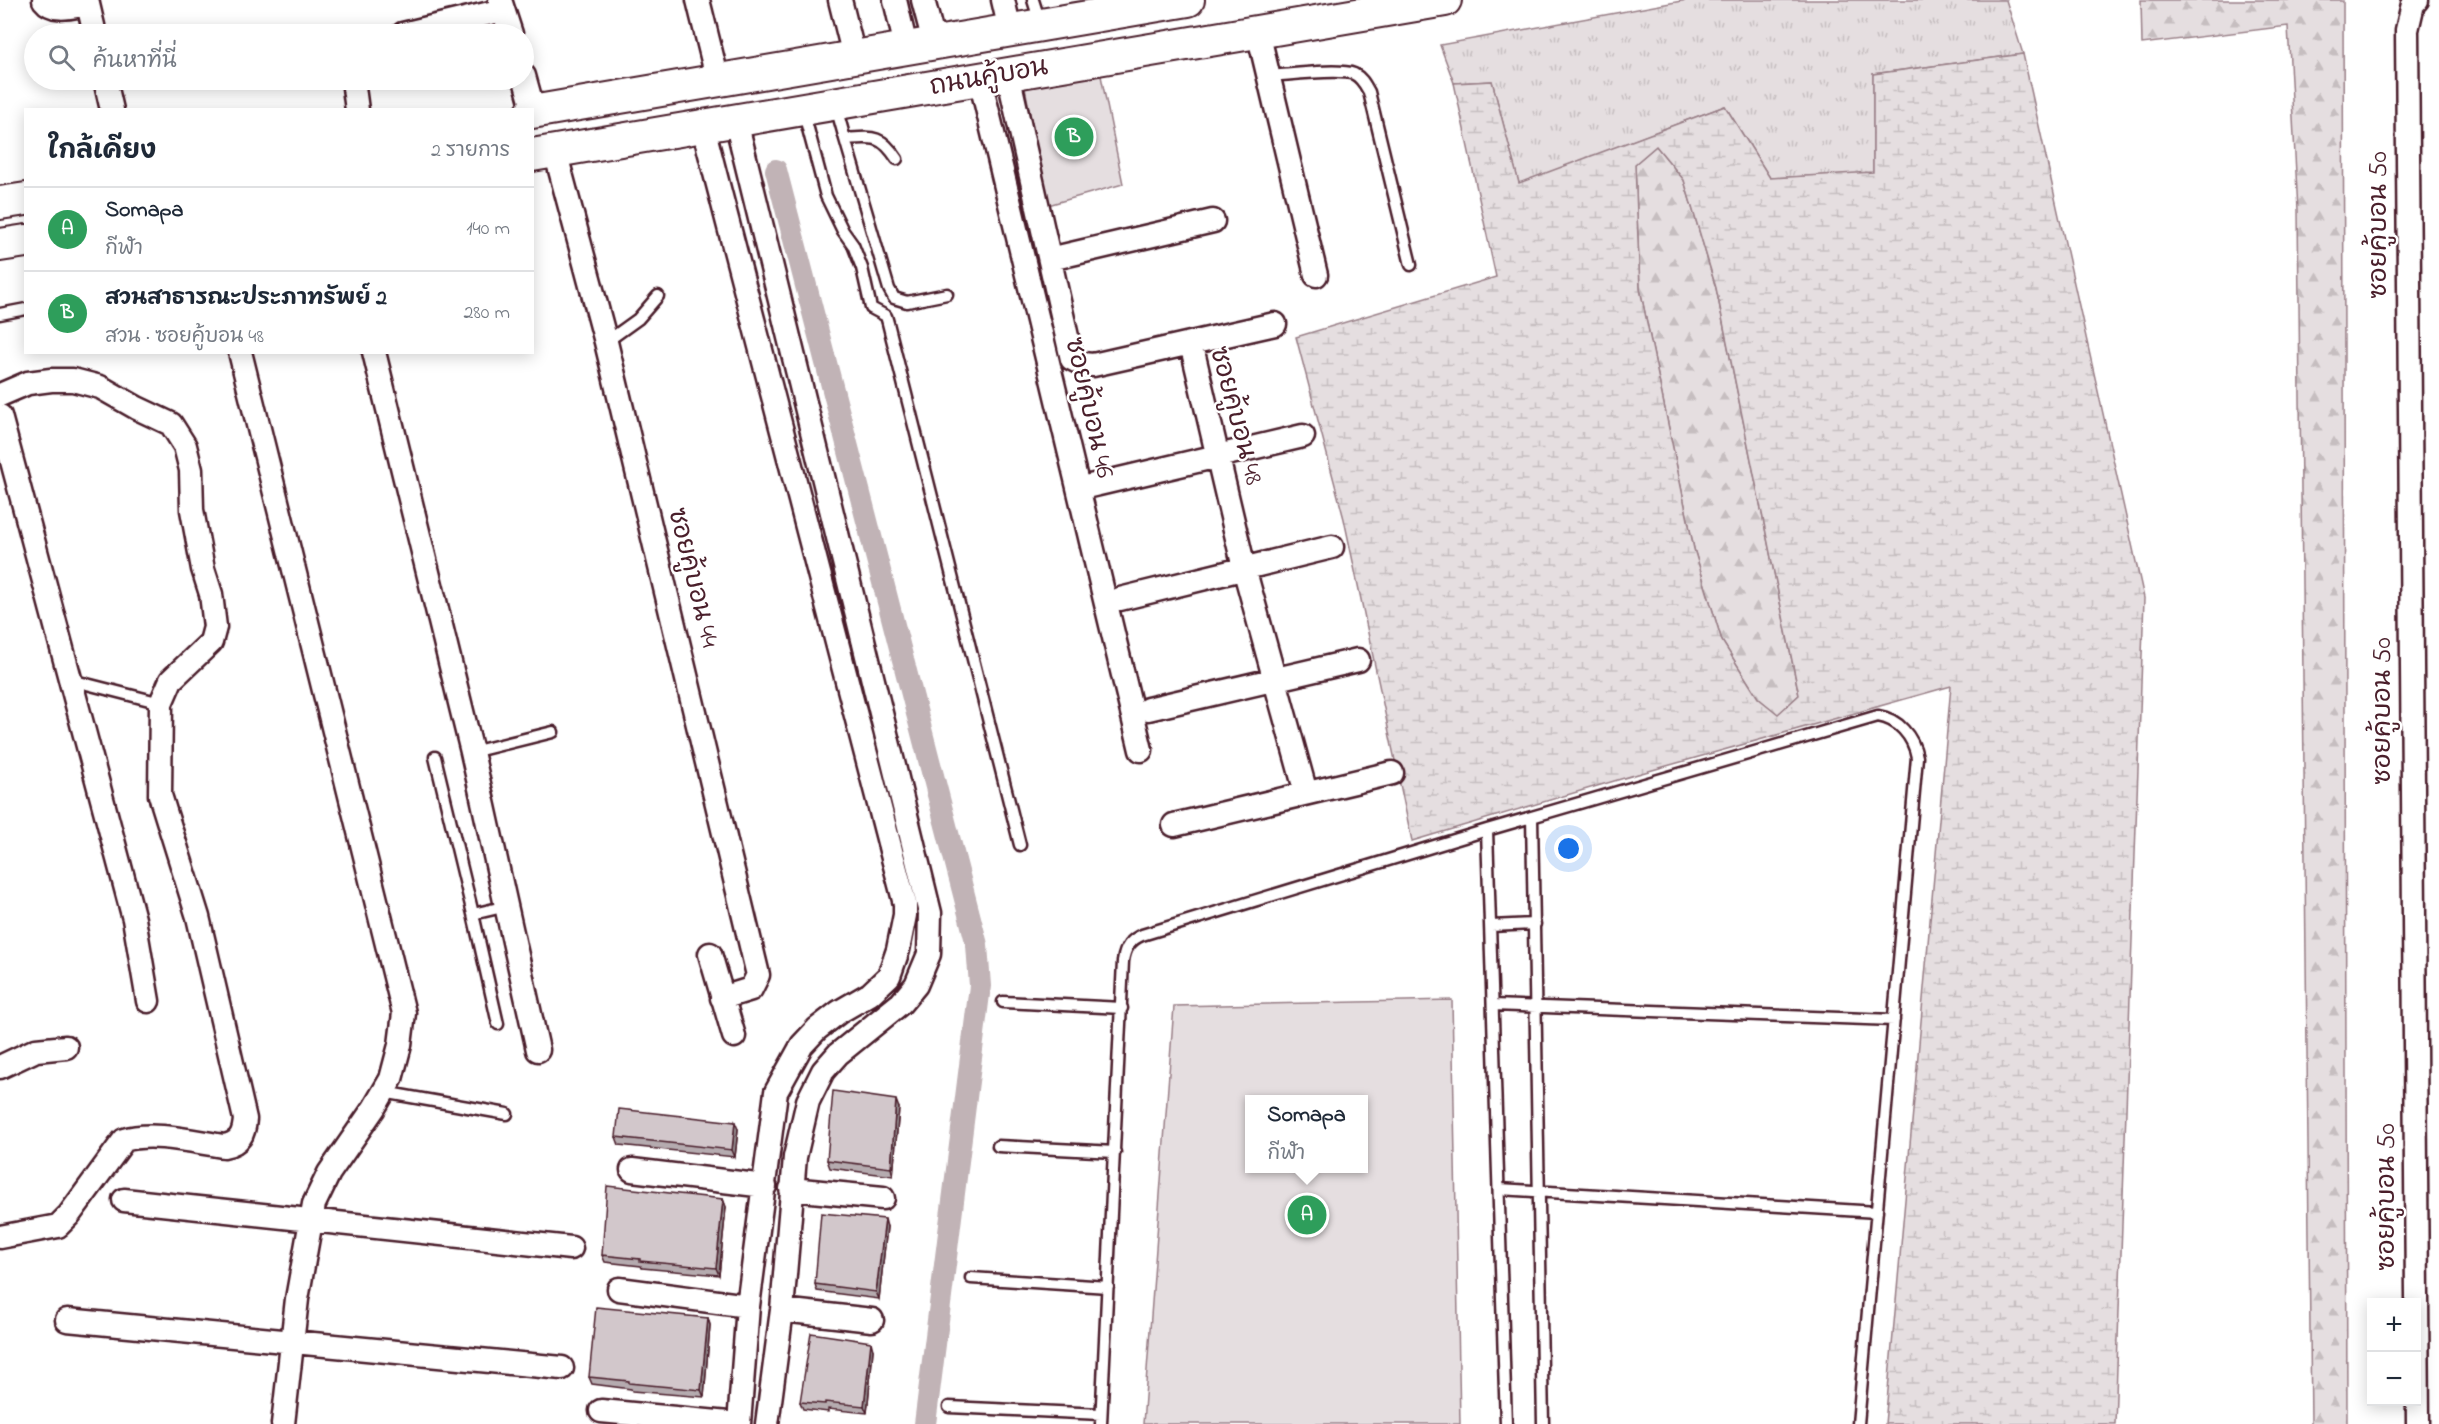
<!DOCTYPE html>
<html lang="th">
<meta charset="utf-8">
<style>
:root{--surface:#fff;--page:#f2f2f3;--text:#1f2937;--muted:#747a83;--line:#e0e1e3;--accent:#111827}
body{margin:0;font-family:"Indie Flower","Playpen Sans Thai",sans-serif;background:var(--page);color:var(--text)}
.controls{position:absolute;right:18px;bottom:18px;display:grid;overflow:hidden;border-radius:0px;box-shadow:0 3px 15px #0003}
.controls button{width:54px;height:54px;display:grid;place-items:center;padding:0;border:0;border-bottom:2px solid var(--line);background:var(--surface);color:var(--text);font:30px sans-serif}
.you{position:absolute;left:1569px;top:849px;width:21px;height:21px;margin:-15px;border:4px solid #fff;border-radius:50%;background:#1a73e8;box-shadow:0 0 0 9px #1a73e833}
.badge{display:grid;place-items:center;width:39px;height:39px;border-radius:50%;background:var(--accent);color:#fff;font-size:20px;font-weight:700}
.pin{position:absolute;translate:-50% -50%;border:3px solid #fff;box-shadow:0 2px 6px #0006}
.popup{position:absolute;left:1245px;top:1095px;width:123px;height:78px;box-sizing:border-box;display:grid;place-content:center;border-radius:0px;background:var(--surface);filter:drop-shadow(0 2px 4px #0005);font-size:20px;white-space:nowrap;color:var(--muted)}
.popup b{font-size:22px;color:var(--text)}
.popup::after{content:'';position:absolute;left:50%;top:100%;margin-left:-12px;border:12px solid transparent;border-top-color:var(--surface)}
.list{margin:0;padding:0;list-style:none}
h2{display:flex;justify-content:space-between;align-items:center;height:78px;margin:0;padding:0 24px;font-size:26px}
h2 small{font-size:20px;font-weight:400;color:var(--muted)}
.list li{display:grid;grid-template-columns:39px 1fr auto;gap:18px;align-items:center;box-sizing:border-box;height:84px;padding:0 24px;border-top:2px solid var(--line)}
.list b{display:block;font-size:22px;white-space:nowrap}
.list p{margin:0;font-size:20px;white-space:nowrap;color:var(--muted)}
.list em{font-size:20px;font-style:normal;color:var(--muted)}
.icon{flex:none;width:33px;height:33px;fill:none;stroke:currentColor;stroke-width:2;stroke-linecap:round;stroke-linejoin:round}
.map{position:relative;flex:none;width:2439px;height:1424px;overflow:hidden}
.search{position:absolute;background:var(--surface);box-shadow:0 3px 15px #0003;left:24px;top:24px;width:510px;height:66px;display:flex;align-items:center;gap:15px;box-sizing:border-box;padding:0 21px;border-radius:33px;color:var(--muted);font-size:22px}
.panel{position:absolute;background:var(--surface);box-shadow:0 3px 15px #0003;left:24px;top:108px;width:510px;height:246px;border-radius:0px}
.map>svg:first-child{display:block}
</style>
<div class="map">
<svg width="2439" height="1424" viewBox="0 0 2439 1424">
<defs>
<pattern id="grass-tufts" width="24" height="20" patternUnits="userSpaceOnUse" patternTransform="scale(1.5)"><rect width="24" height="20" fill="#e5dee0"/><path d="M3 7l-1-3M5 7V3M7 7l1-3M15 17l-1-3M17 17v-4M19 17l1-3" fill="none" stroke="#c6bec0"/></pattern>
<pattern id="forest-firs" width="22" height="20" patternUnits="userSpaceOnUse" patternTransform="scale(1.5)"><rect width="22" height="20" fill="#e5dee0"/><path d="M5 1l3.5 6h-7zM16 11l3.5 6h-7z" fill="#c6bec0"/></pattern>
<pattern id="wetland-marsh" width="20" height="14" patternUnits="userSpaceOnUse" patternTransform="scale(1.5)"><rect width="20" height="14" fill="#e5dee0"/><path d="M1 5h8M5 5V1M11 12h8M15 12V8" fill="none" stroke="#c6bec0"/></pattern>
</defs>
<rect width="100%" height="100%" fill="#fff"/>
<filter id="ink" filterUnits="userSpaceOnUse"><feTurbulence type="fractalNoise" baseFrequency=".0167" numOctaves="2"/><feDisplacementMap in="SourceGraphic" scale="12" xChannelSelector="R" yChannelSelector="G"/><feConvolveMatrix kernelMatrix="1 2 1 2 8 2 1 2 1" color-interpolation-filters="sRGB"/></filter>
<g filter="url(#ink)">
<path fill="url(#grass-tufts)" stroke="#987e86" stroke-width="1.5" d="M 1687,0 L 2006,0 L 2023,54 L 1873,74 L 1873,173 L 1770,178 L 1725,106 L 1519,184 L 1492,81 L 1454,83 L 1440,45 Z"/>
<path fill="url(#forest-firs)" stroke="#987e86" stroke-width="1.5" d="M 2141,0 L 2343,0 L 2347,1424 L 2311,1424 L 2298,210 L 2288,26 L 2142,44 Z
M 1656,146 L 1684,180 L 1716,288 L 1799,695 L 1778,715 L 1758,698 L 1722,641 L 1694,549 L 1640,289 L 1635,164 Z"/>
<path fill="url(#wetland-marsh)" stroke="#987e86" stroke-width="1.5" fill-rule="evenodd" d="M 2023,54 L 2144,598 L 2115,1424 L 1885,1424 L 1951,686 L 1631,776 L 1412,841 L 1344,519 L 1296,337 L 1496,277 L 1454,83 L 1492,81 L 1519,183 L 1725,106 L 1770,178 L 1873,172 L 1873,74 ZM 1656,146 L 1684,180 L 1716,288 L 1799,695 L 1778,714 L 1758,698 L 1722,641 L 1694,549 L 1640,289 L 1635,164 Z"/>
<path fill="#e5dee0" stroke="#987e86" stroke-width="1.5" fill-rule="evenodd" d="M 1099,66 L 1123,184 L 1048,205 L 1023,78 Z
M 1452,1000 L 1460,1424 L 1143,1424 L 1174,1006 ZM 1250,1100 L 1364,1100 L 1364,1168 L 1250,1168 Z"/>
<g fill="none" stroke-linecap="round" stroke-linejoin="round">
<path stroke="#c1b3b6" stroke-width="22" d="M 776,170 L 977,945 L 980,986 L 925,1424"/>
<defs>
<path id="lane" d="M 1033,0 L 1040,22
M 1268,76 C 1288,75 1338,68 1354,74 C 1362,78 1365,85 1369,92 L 1411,265
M 836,107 L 845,139 C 872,137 881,134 897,159
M 803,110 L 826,196 L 843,231 L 853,245 L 862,268 L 871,308 L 886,316 L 888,323 L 1020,845
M 845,139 L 889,289 L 894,298 L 907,302 L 947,294
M 0,314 L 26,309
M 606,342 L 638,319 L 658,296
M 71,680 L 161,703
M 472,752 L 553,732
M 435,757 L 473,914 L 507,906
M 1532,817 L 1543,1424
M 1487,830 L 1506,1424
M 473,914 L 498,1024
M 1491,926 L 1535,924
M 1003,1002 L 1122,1008
M 1493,1005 L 1894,1020
M 383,1092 L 507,1114
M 998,1146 L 1115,1152
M 1499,1189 L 1877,1212
M 971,1278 L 1108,1287
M 949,1407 L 1101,1414
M 1101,1424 L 1123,961 C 1125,948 1130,940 1142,935 L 1487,830 L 1878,716 C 1898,719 1913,736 1917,757 L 1858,1424"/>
<path id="street" d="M 44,0 C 54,13 74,6 88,4
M 87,0 L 95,34
M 500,0 L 511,34
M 698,0 L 718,81
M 840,0 L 854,56
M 895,0 L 906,47
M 923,0 L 934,42
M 1003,0 L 1010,30
M 2417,0 L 2413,4 L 2407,30 L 2418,1424
M 1258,32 L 1316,275
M 403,34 L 503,10
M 1008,74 L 1072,359 L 1082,364 L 1093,365 L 1275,324
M 524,76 L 534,112
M 980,79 L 1141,750
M 105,80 L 112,110
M 353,80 L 357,110
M 736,121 L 930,913 L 929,954 L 916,985 L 901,1003 L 838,1054 L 823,1071 L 808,1101 L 795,1157 L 782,1310 L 767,1424
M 555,151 L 606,342 L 758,975 L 751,989 L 722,998
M 1050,259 L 1213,221
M 1191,343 L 1244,568 L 1306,793
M 240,352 L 404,1013 L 400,1045 L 391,1079 L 374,1108 L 329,1173 L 314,1204 L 297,1299 L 283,1424
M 374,352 L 472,752 L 538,1050
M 0,395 L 28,383 L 51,380 L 73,380 L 100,387 L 137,408 L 171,424 L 185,446 L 191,470 L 192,510 L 203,569 L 211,594 L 215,627 L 211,642 L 171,680 L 161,703 L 160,795 L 198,917 L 245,1119 C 244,1134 240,1143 224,1146 C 195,1142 152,1131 124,1140 L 69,1215 L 58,1226 L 0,1237
M 0,416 L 134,919 L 148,1001
M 1090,486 L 1303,436
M 1120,599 L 1332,547
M 1148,709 L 1358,660
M 1174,825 L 1392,773
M 710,954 L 734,1036
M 0,1067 L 36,1050 L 66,1047
M 632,1170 L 765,1186
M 791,1189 L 883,1198
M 124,1200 L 571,1248
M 619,1289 L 748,1306
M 782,1310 L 872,1320
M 67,1320 L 562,1368
M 601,1411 L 739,1424 L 748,1306 L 776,1092 L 802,1045 L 817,1029 L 839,1012 L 870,994 L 889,976 L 898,950 L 905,915 L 905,904 L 894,862 L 703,127"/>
<path id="secondary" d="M 532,112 L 1188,0
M 532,155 L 1445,0
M 0,203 L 26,199
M 0,245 L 26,241"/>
</defs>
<use href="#lane" stroke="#4a1f2b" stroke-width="15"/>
<use href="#street" stroke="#4a1f2b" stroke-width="27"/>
<use href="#secondary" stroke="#4a1f2b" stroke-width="36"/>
<use href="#lane" stroke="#fff" stroke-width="10"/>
<use href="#street" stroke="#fff" stroke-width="22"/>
<use href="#secondary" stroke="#fff" stroke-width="32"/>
</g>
<path fill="#b5abaf" stroke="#4a1f2b" stroke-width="1.5" d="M 899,1108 L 893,1176 L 830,1168 L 827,1160 Z
M 738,1129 L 735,1157 L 619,1145 L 616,1137 Z
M 723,1199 L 726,1207 L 719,1275 L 642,1268 L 641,1266 L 605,1262 L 602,1255 Z
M 887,1227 L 879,1299 L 817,1291 L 815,1284 Z
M 708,1318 L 710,1325 L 704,1397 L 632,1391 L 631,1389 L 592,1384 L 589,1377 Z
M 873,1350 L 867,1413 L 828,1409 L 828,1412 L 803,1409 L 800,1402 Z"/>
<path fill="#938b8e" stroke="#4a1f2b" stroke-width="1.5" d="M 896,1100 L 899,1108 L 893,1176 L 891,1168 Z
M 735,1122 L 738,1129 L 735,1157 L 732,1150 Z
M 723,1199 L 726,1207 L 719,1275 L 716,1268 Z
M 885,1219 L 887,1227 L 879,1299 L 876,1292 Z
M 708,1318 L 710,1325 L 704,1397 L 701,1390 Z
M 871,1342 L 873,1350 L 867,1413 L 864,1406 Z"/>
<path fill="#d2c7cb" stroke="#4a1f2b" stroke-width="1.5" d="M 833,1091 L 896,1100 L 891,1168 L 827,1160 Z
M 619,1109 L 735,1122 L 732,1150 L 616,1137 Z
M 607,1186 L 723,1199 L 716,1268 L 640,1261 L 640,1259 L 602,1255 Z
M 821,1213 L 885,1219 L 876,1292 L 815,1284 Z
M 596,1307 L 708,1318 L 701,1390 L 629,1383 L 629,1381 L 589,1377 Z
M 811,1333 L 871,1342 L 864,1406 L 825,1402 L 825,1404 L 800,1402 Z"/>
</g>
<g text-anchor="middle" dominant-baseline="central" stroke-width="5" stroke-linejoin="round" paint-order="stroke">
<g font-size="26" fill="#4a1f2b" stroke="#fff">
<text transform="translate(989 78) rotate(-10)">ถนนคู้บอน</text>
<text transform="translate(2380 225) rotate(-90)">ซอยคู้บอน 50</text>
<text transform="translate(1088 408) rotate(77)">ซอยคู้บอน 46</text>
<text transform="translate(1235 416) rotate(75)">ซอยคู้บอน 48</text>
<text transform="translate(692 578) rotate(76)">ซอยคู้บอน 44</text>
<text transform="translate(2384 711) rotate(-90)">ซอยคู้บอน 50</text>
<text transform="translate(2388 1197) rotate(-90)">ซอยคู้บอน 50</text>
</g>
</g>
</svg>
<div class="controls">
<button>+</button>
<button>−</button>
</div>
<div class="you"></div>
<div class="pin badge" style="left:1307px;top:1215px;background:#2e9e5b">A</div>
<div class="popup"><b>Somapa</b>กีฬา</div>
<div class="pin badge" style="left:1074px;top:137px;background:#2e9e5b">B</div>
<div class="search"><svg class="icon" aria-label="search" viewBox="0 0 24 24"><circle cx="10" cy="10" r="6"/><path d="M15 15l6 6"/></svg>ค้นหาที่นี่</div>
<section class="panel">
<h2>ใกล้เคียง<small>2 รายการ</small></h2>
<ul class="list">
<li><span class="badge" style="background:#2e9e5b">A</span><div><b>Somapa</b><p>กีฬา</p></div><em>140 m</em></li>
<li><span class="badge" style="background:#2e9e5b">B</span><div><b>สวนสาธารณะประภาทรัพย์ 2</b><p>สวน · ซอยคู้บอน 48</p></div><em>280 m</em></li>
</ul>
</section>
</div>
